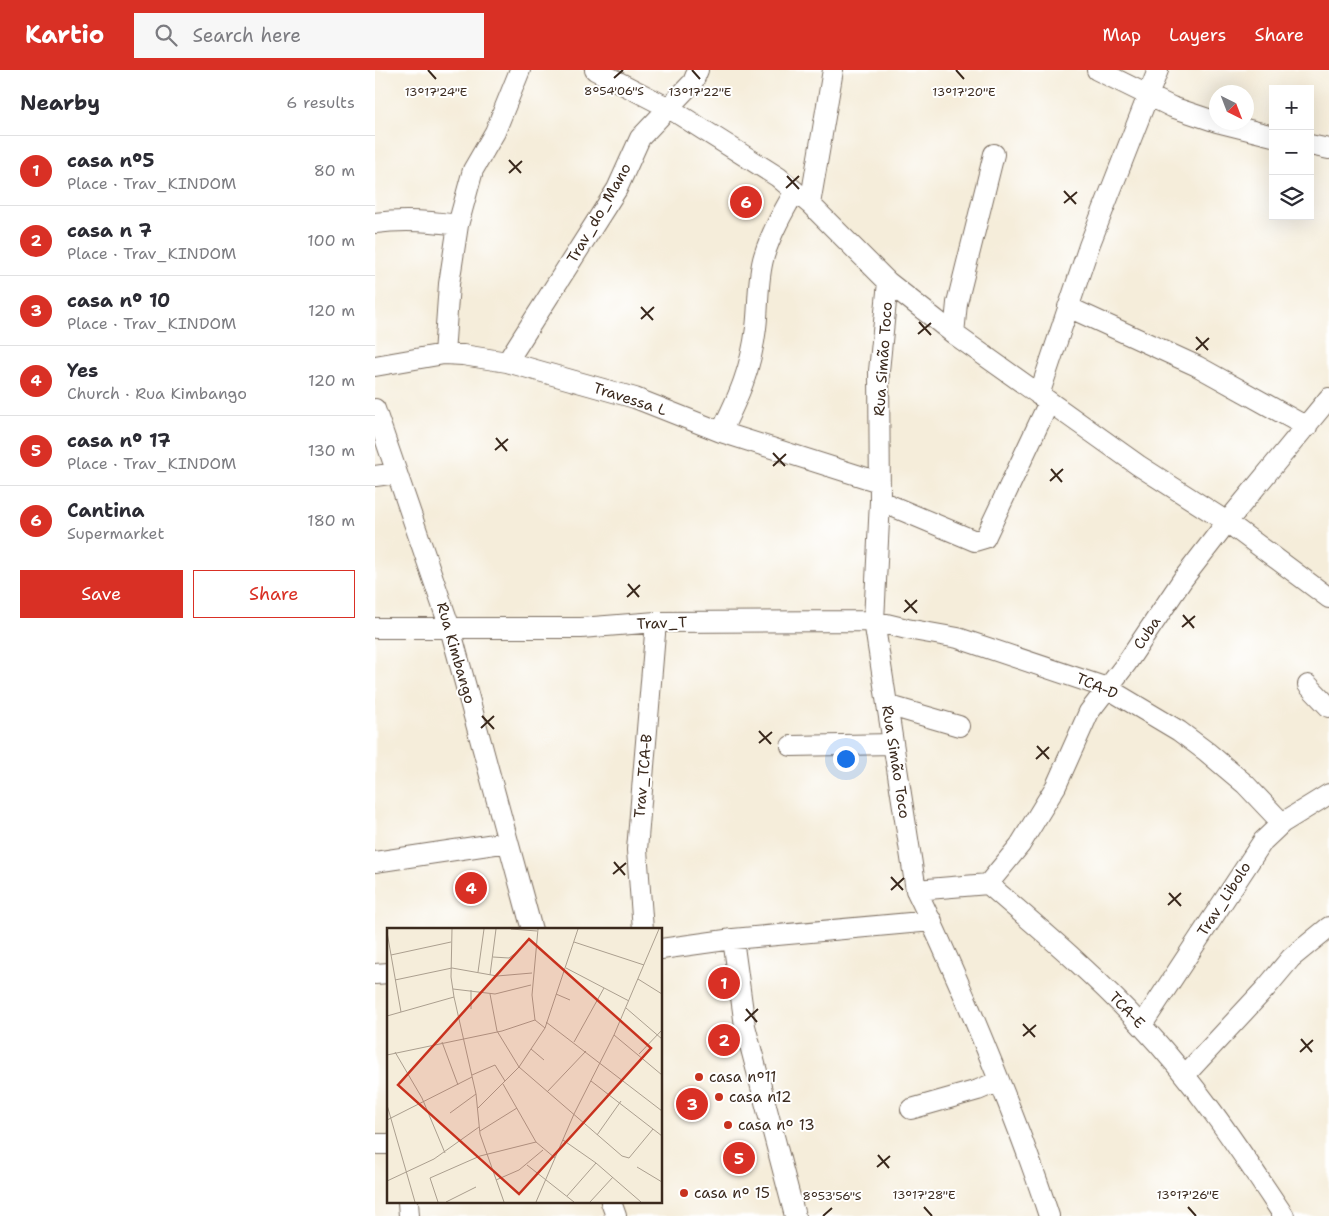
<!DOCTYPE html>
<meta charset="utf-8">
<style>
:root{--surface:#fff;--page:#f7f7f7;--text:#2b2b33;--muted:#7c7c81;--line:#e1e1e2;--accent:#d93025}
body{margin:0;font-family:"Shantell Sans",sans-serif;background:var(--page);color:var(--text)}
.controls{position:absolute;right:15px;top:15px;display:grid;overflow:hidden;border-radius:0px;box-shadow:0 5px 20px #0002}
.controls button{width:45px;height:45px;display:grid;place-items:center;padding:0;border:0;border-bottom:1px solid var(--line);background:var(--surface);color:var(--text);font:25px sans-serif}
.compass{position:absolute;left:834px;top:15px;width:45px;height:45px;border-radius:50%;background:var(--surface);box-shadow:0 5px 20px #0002;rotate:138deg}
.you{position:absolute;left:470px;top:688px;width:18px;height:18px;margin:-12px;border:4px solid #fff;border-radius:50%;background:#1a73e8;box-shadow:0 0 0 8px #1a73e833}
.badge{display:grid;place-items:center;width:32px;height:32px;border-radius:50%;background:var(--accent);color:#fff;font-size:16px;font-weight:700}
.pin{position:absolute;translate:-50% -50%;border:2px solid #fff;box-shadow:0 1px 5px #0006}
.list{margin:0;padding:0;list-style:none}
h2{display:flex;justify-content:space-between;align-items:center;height:65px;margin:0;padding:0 20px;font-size:21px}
h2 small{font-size:16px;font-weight:400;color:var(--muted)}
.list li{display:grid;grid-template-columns:32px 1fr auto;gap:15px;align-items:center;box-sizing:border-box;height:70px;padding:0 20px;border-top:1px solid var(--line)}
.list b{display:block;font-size:19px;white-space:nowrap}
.list p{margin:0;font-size:16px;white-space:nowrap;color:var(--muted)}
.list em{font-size:16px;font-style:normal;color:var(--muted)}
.actions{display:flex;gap:10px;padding:15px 20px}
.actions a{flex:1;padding:11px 0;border:1px solid var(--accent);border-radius:0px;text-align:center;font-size:18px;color:var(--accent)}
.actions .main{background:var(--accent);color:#fff}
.icon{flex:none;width:28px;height:28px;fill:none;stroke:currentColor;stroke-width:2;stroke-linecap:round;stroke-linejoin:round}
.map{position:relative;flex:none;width:954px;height:1146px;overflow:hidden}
header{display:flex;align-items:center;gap:30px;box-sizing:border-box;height:70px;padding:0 25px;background:var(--accent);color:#fff}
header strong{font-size:24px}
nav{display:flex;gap:28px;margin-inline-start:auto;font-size:18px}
.search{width:350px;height:45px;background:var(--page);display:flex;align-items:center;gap:12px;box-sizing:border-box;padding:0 18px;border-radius:0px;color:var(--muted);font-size:19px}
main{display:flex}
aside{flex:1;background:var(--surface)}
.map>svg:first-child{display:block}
</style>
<header>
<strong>Kartio</strong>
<div class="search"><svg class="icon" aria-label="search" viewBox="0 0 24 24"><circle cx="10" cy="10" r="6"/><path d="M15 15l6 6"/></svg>Search here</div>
<nav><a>Map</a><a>Layers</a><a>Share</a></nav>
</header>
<main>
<aside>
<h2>Nearby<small>6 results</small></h2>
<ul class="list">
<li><span class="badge">1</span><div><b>casa nº5</b><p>Place · Trav_KINDOM</p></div><em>80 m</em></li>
<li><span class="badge">2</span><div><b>casa n 7</b><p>Place · Trav_KINDOM</p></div><em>100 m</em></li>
<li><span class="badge">3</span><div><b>casa nº 10</b><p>Place · Trav_KINDOM</p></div><em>120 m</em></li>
<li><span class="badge">4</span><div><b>Yes</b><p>Church · Rua Kimbango</p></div><em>120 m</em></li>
<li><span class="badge">5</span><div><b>casa nº 17</b><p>Place · Trav_KINDOM</p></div><em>130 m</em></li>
<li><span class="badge">6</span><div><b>Cantina</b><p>Supermarket</p></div><em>180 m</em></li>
</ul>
<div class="actions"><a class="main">Save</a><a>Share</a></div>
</aside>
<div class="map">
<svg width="954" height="1146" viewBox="0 0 954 1146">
<rect width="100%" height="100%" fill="#fff"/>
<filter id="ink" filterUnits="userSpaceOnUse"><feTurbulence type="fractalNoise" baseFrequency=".02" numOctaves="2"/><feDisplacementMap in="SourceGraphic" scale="10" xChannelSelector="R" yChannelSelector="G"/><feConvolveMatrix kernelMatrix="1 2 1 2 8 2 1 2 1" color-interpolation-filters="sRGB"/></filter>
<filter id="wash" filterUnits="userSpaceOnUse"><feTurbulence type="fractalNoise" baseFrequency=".0096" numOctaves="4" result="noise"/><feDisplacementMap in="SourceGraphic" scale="20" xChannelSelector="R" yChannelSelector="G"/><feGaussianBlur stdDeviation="1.12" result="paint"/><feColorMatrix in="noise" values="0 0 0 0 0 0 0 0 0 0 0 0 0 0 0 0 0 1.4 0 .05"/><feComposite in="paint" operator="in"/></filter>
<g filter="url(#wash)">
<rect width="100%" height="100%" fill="#f5edda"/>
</g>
<g filter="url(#ink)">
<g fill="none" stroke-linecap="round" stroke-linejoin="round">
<defs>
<path id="minor" d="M 220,0 L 294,38 L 403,107 L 435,134 L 513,212 L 579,264 L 763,395 L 852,452 L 954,528
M 722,0 L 797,37 L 842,52
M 842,52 L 898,66
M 935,75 L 954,79
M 435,134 L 458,0
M 0,153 C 28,149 56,151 83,155
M 513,212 L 504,301 L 505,431 L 499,551 L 541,820 C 560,858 577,898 594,937 C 623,1006 651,1075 674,1146
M 693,237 L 822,296 L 932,357
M 579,264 L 582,233 L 619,84
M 69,284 L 74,214 L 83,155 L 98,100 L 120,62 L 145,0
M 132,292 L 242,119 L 265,68 L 318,12 L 323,0
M 0,296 L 69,284 L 88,285 L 132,292 L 260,328 L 346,362 L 504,412
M 664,325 L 714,176 L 783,0
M 0,339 L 75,558 L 157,860
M 346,362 C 364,326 376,299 381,258 C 384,235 382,209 389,186 C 396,163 408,142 420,121
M 0,406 L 22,403
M 505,431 L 600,471 L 610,468 L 674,332
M 0,558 L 206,558 L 281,552 L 499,551 L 532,559 L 583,568 L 732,618 L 804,661 L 832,682 L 870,714 L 907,753
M 933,615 L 954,637
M 512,635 L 584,656
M 416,676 L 518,674
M 0,792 L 133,772
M 613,814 L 645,775 L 681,716 L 714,642 L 751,594 L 808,509 L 852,452 L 954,328
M 541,820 L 613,814 C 665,859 719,904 766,955 C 821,1013 865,1080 909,1146
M 268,860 L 262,780 L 281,552
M 358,869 L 370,956 L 420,1146
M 286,879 L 358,869 L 557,851
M 0,904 L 14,903
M 767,955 L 888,771 L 907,753 L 954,724
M 810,1005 L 890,919 L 916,888 L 954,857
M 536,1039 L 603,1020 L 624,1011
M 0,1074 L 14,1074
M 33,1132 L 34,1146
M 236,1132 L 241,1146"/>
</defs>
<use href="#minor" stroke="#7c6e60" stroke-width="22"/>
<use href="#minor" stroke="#fff" stroke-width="20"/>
</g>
</g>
<path fill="none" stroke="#3b2a1e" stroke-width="2" d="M 53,0 L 61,9M 317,0 L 325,9M 581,0 L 589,9M 239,8 L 248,0M 134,90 L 146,103M 134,103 L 147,91M 412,106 L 424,119M 411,118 L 424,106M 689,121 L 701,134M 689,133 L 702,122M 266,237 L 278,250M 266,249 L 279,237M 544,252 L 556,265M 543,264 L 556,253M 821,267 L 833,280M 821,280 L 834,268M 121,368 L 132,381M 120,380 L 133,369M 398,383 L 410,396M 398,396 L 411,384M 676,399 L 687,412M 675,411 L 688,399M 253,514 L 264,527M 252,527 L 265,515M 530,530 L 542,543M 529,542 L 542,530M 808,545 L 819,558M 807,557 L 820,546M 107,646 L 119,659M 106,658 L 119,646M 384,661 L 396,674M 384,673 L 397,662M 662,676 L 674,689M 661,689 L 674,677M 239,792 L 250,805M 238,804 L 251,793M 516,807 L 528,820M 516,820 L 529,808M 794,823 L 806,836M 793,835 L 806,823M 371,939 L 382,952M 370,951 L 383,939M 648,954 L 660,967M 648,966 L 661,955M 926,969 L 937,982M 925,982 L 938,970M 503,1085 L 514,1098M 502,1097 L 515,1086M 549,1137 L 557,1146M 813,1137 L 821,1146M 448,1146 L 457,1138"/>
<g fill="#c8321e" stroke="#fff" stroke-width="2">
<circle cx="324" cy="1007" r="5"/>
<circle cx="344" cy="1027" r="5"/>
<circle cx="353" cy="1055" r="5"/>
<circle cx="309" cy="1123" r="5"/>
</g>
<g text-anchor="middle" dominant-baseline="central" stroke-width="4" stroke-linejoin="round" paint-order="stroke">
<g font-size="15" fill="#3b2a1e" stroke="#fff">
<text transform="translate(224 143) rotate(-60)">Trav_do_Mano</text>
<text transform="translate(508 289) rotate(-86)">Rua Simão Toco</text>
<text transform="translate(255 329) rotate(18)">Travessa L</text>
<text transform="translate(287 553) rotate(-2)">Trav_T</text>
<text transform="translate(772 563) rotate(-56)">Cuba</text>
<text transform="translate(81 583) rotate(74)">Rua Kimbango</text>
<text transform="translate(722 616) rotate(23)">TCA-D</text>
<text transform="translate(521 692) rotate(81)">Rua Simão Toco</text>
<text transform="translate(268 706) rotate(-85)">Trav_TCA-B</text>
<text transform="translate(849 829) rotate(-57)">Trav_Libolo</text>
<text transform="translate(752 940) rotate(46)">TCA-E</text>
</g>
<g font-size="15" fill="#3b2a1e" stroke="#fff" text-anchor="start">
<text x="334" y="1007">casa nº11</text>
<text x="354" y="1027">casa n12</text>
<text x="363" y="1055">casa nº 13</text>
<text x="319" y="1123">casa nº 15</text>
</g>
</g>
<g transform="translate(12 858)">
<rect width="275" height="275" fill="#f5edda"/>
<path fill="none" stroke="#ab9f8f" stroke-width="1" d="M 65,1 L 64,49 L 67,69 L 89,166 L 93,206 L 117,274M 124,1 L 150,3M 151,1 L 145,67 L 148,92 L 158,100M 0,4 L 14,84M 187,14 L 257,37M 4,27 L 64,14M 106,29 L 122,30 L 130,24M 179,40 L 242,73M 91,44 L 97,1M 103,47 L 109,1M 251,51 L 275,66M 8,52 L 65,40 L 110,48 L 145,45M 66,61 L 108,66 L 144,57M 84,62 L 84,81M 103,66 L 110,103 L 132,139 L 235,228 L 242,230 L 266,201M 169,66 L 183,72M 239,80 L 275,111M 0,88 L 67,69M 159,94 L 275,183M 227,107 L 275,147M 55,114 L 71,157M 187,114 L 217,60M 144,121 L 157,132M 8,124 L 35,170 L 58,225M 252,126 L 275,102M 0,127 L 115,103 L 148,92M 85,147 L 108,137 L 118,153M 204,153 L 275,208M 116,156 L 149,214 L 168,230M 160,164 L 199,123M 0,177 L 28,274M 91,180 L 132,139 L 158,100 L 191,1M 63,185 L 89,166M 0,192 L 85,149M 93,203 L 130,180M 210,207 L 234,173M 176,212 L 209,235 L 254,274M 140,237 L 187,274M 250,239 L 275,254M 109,252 L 132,242 L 156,222M 0,253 L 47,231 L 92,199M 180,268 L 209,235M 51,274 L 43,250 L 93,228 L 149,214M 59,274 L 89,259M 149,274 L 187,186 L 227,107 L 272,1M 203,274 L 226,249"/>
<path fill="#c8321e" fill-opacity="0.15" stroke="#c8321e" stroke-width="2.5" d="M 142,11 L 264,120 L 132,266 L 11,157 Z"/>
<rect width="275" height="275" fill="none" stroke="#3b2a1e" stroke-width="2.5"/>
</g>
<g font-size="12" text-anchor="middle" fill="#3b2a1e" stroke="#fff" stroke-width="4" stroke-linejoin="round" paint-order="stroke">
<text x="239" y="25">8°54'06"S</text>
<text x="61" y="26">13°17'24"E</text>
<text x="325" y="26">13°17'22"E</text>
<text x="589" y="26">13°17'20"E</text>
<text x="549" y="1129">13°17'28"E</text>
<text x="813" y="1129">13°17'26"E</text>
<text x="457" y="1130">8°53'56"S</text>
</g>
</svg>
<div class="controls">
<button>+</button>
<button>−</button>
<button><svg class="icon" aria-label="layers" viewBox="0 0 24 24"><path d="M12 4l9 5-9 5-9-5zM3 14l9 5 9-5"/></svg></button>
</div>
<svg class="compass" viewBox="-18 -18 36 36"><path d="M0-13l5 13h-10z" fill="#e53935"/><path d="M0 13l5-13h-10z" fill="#7c7c81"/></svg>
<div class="you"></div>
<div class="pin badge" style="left:349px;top:913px">1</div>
<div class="pin badge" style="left:349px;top:970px">2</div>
<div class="pin badge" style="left:317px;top:1034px">3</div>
<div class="pin badge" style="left:96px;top:818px">4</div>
<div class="pin badge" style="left:364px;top:1088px">5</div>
<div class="pin badge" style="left:371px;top:132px">6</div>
</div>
</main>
